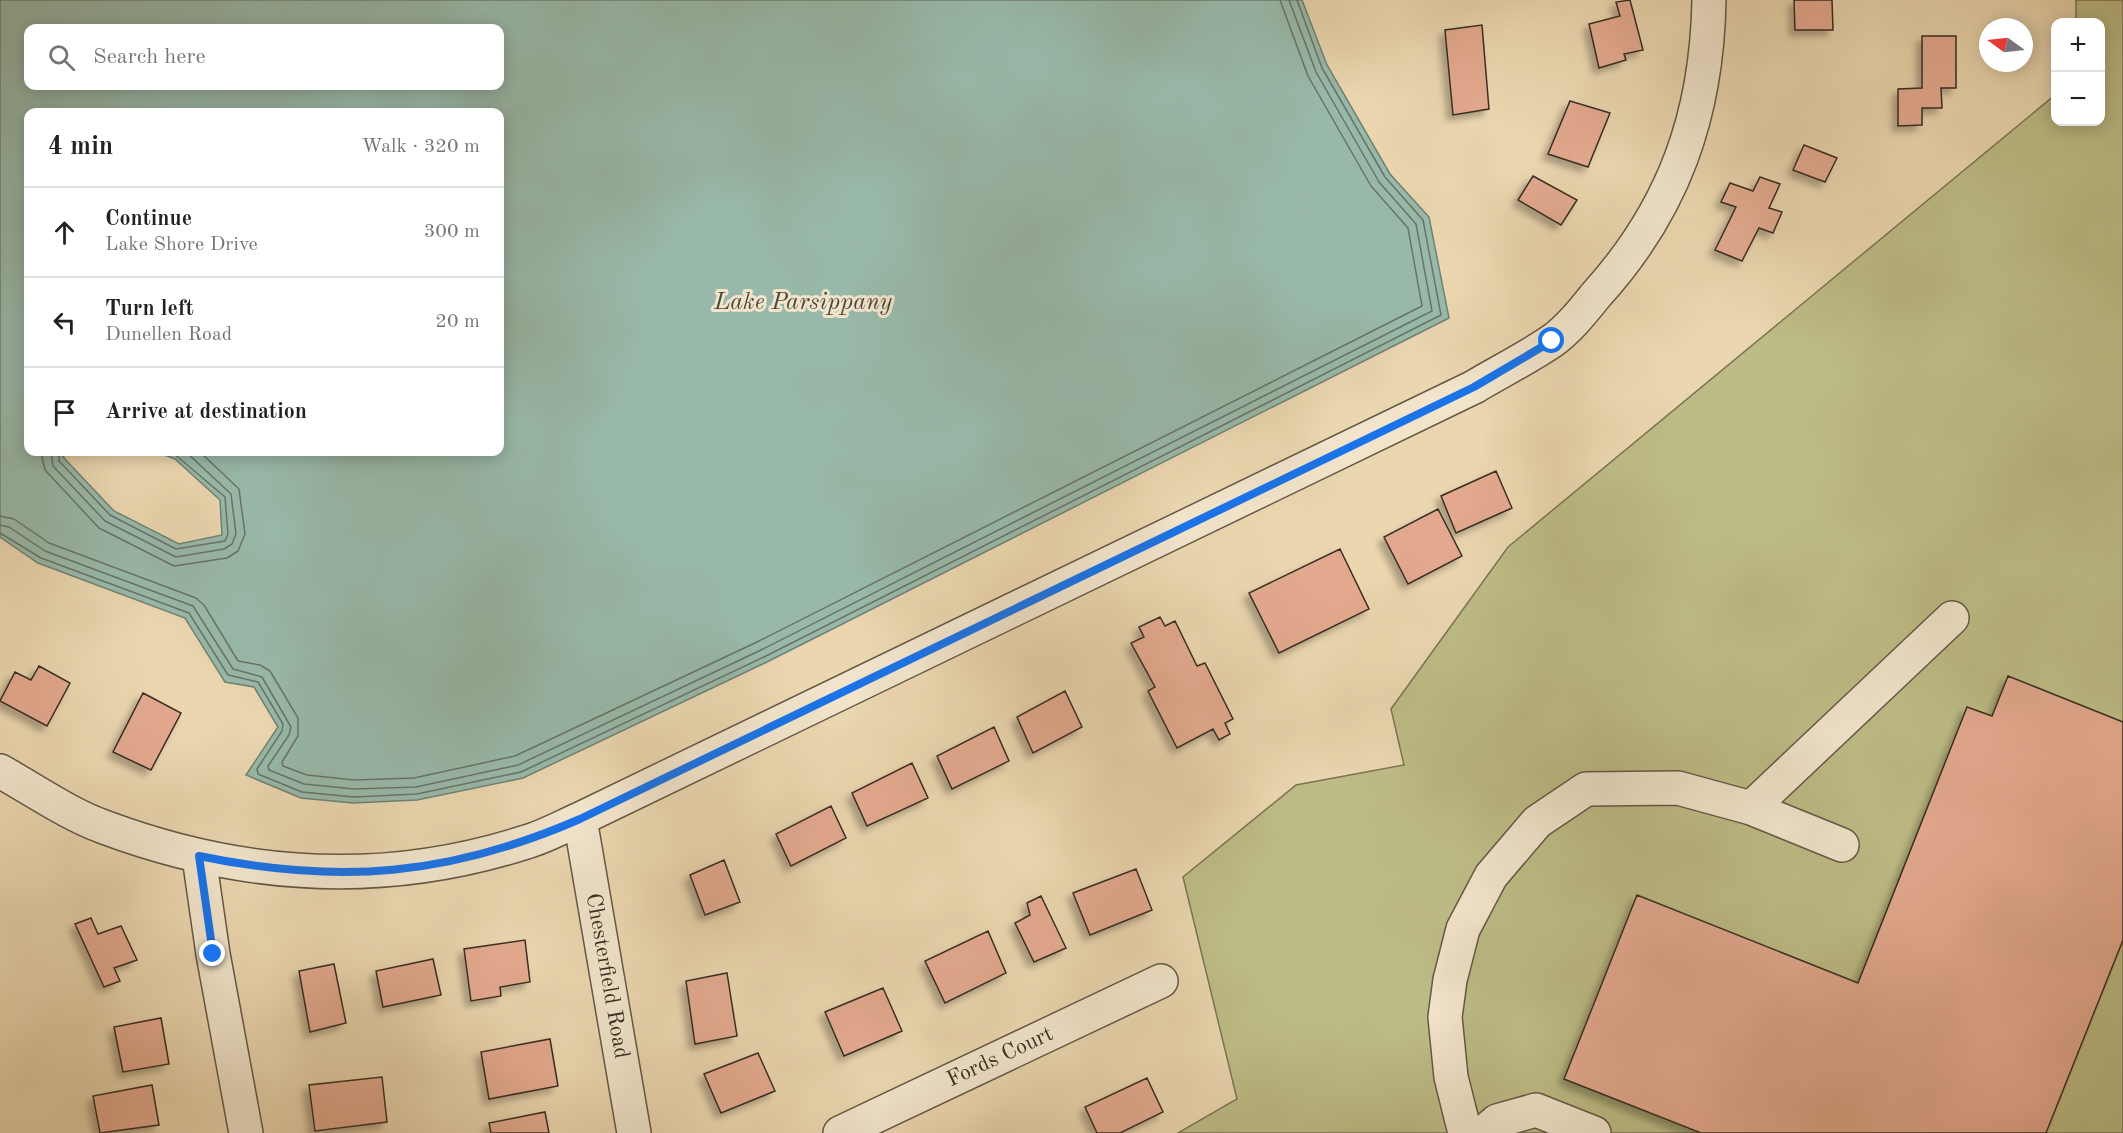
<!DOCTYPE html>
<meta charset="utf-8">
<style>
:root{--surface:#fff;--page:#f2f2f2;--text:#202124;--muted:#757577;--line:#e0e0e0}
body{margin:0;font-family:"Old Standard TT",serif;background:var(--page);color:var(--text)}
.controls{position:absolute;right:18px;top:18px;display:grid;overflow:hidden;border-radius:12px;box-shadow:0 3px 15px #0003}
.controls button{width:54px;height:54px;display:grid;place-items:center;padding:0;border:0;border-bottom:2px solid var(--line);background:var(--surface);color:var(--text);font:30px sans-serif}
.compass{position:absolute;left:1979px;top:18px;width:54px;height:54px;border-radius:50%;background:var(--surface);box-shadow:0 3px 15px #0003;rotate:285deg}
.stop{position:absolute;width:18px;height:18px;margin:-14px;border:4px solid #1a73e8;border-radius:50%;background:#fff}
.stop.end{background:#1a73e8;border-color:#fff;box-shadow:0 2px 6px #0008}
.list{margin:0;padding:0;list-style:none}
h2{display:flex;justify-content:space-between;align-items:center;height:78px;margin:0;padding:0 24px;font-size:26px}
h2 small{font-size:20px;font-weight:400;color:var(--muted)}
.list li{display:grid;grid-template-columns:39px 1fr auto;gap:18px;align-items:center;box-sizing:border-box;height:90px;padding:0 24px;border-top:2px solid var(--line)}
.list b{display:block;font-size:22px;white-space:nowrap}
.list p{margin:0;font-size:20px;white-space:nowrap;color:var(--muted)}
.list em{font-size:20px;font-style:normal;color:var(--muted)}
.icon{flex:none;width:33px;height:33px;fill:none;stroke:currentColor;stroke-width:2;stroke-linecap:round;stroke-linejoin:round}
.map{position:relative;flex:none;width:2123px;height:1133px;overflow:hidden}
.search{position:absolute;background:var(--surface);box-shadow:0 3px 15px #0003;left:24px;top:24px;width:480px;height:66px;display:flex;align-items:center;gap:15px;box-sizing:border-box;padding:0 21px;border-radius:12px;color:var(--muted);font-size:22px}
.panel{position:absolute;background:var(--surface);box-shadow:0 3px 15px #0003;left:24px;top:108px;width:480px;height:348px;border-radius:12px}
.map>svg:first-child{display:block}
</style>
<div class="map">
<svg width="2123" height="1133" viewBox="0 0 2123 1133">
<defs>
<filter id="shadow"><feDropShadow dx="-5.5" dy="5.5" stdDeviation="3" flood-color="#0004"/></filter>
</defs>
<rect width="100%" height="100%" fill="#ead6af"/>
<filter id="stains"><feTurbulence type="fractalNoise" baseFrequency=".00333" numOctaves="4"/><feColorMatrix values="0 0 0 0 .2 0 0 0 0 .09 0 0 0 0 .02 0 0 0 .5 -.17"/></filter>
<radialGradient id="worn" r=".72"><stop offset=".6" stop-color="#630" stop-opacity="0"/><stop offset="1" stop-color="#630" stop-opacity=".3"/></radialGradient>
<path fill="#bdbc86" stroke="#7a7554" stroke-width="1.5" d="M 2076,0 L 2123,0 L 2123,1133 L 1178,1133 L 1237,1099 L 1183,877 L 1296,785 L 1404,765 L 1391,709 L 1508,547 L 2055,95 L 2056,122 L 2100,122 L 2100,22 L 2076,22 Z"/>
<path fill="#98b9aa" stroke="#718174" stroke-width="1.5" fill-rule="evenodd" d="M 0,0 L 1302,0 L 1327,65 L 1390,174 L 1429,217 L 1449,318 L 767,662 L 523,778 L 417,800 L 353,803 L 301,798 L 246,775 L 278,727 L 254,687 L 225,682 L 185,618 L 38,563 L 0,537 ZM 28,28 L 500,28 L 500,86 L 28,86 ZM 28,112 L 500,112 L 500,452 L 157,452 L 175,459 L 220,500 L 222,535 L 179,544 L 114,511 L 63,457 L 68,452 L 28,452 Z"/>
<g fill="none" stroke-linecap="round" stroke-linejoin="round">
<path stroke="#687466" stroke-width="1.5" d="M 41,452 L 45,470 L 99,528 L 174,566 L 227,558 L 238,551 L 245,534 L 239,489 L 200,452
M 51,452 L 53,466 L 105,521 L 176,557 L 224,549 L 232,544 L 236,534 L 231,494 L 186,452
M 59,452 L 59,461 L 110,515 L 176,549 L 225,541 L 228,534 L 225,497 L 172,452
M 0,516 L 14,519 L 49,543 L 196,598 L 204,605 L 238,661 L 260,665 L 270,671 L 298,718 L 298,736 L 282,762 L 283,766 L 307,775 L 354,780 L 414,778 L 515,756 L 757,642 L 1422,306 L 1408,228 L 1371,186 L 1308,76 L 1280,0
M 0,525 L 9,527 L 45,551 L 193,606 L 233,669 L 262,677 L 291,727 L 289,735 L 268,766 L 269,770 L 304,784 L 354,789 L 416,787 L 518,765 L 761,650 L 1432,311 L 1416,224 L 1379,182 L 1316,72 L 1289,0
M 0,533 L 41,558 L 189,613 L 228,675 L 258,682 L 283,724 L 282,731 L 257,769 L 258,774 L 302,792 L 354,797 L 417,794 L 521,772 L 764,657 L 1441,315 L 1423,220 L 1385,177 L 1322,68 L 1297,0"/>
</g>
<path fill="#e3a98f" stroke="#372e23" stroke-width="1.5" filter="url(#shadow)" d="M 1630,0 L 1643,50 L 1624,54 L 1626,60 L 1599,68 L 1589,24 L 1620,16 L 1616,2 Z
M 1794,0 L 1832,0 L 1833,30 L 1795,30 Z
M 1482,25 L 1489,109 L 1453,115 L 1445,30 Z
M 1922,36 L 1956,36 L 1956,88 L 1941,88 L 1942,108 L 1922,108 L 1922,125 L 1898,126 L 1898,89 L 1922,88 Z
M 1570,101 L 1610,113 L 1588,167 L 1548,154 Z
M 1804,145 L 1837,158 L 1825,182 L 1793,170 Z
M 1533,176 L 1577,200 L 1561,225 L 1518,200 Z
M 1760,177 L 1780,184 L 1769,208 L 1782,212 L 1773,233 L 1759,228 L 1742,261 L 1715,250 L 1736,207 L 1721,202 L 1730,183 L 1753,191 Z
M 1496,471 L 1512,508 L 1456,533 L 1441,496 Z
M 1438,509 L 1462,556 L 1408,584 L 1384,537 Z
M 1340,549 L 1369,609 L 1279,653 L 1249,593 Z
M 1160,617 L 1165,626 L 1175,621 L 1197,666 L 1205,663 L 1233,719 L 1225,723 L 1230,734 L 1219,740 L 1213,729 L 1177,748 L 1148,691 L 1155,687 L 1131,643 L 1144,637 L 1139,627 Z
M 39,666 L 70,683 L 47,726 L 0,701 L 15,672 L 31,680 Z
M 2008,676 L 2123,722 L 2123,940 L 2046,1133 L 1701,1133 L 1564,1079 L 1637,895 L 1858,983 L 1967,707 L 1992,716 Z
M 1065,691 L 1082,727 L 1033,753 L 1017,717 Z
M 143,693 L 181,713 L 151,770 L 113,752 Z
M 994,727 L 1009,761 L 952,789 L 937,756 Z
M 912,763 L 928,798 L 867,826 L 852,793 Z
M 831,806 L 846,838 L 791,866 L 776,834 Z
M 724,860 L 740,902 L 705,915 L 690,875 Z
M 1136,869 L 1152,910 L 1090,935 L 1073,893 Z
M 1041,896 L 1066,948 L 1034,962 L 1015,923 L 1030,915 L 1027,903 Z
M 91,918 L 98,934 L 121,926 L 137,960 L 114,968 L 120,981 L 104,987 L 75,924 Z
M 988,931 L 1006,973 L 945,1003 L 925,961 Z
M 525,940 L 530,982 L 500,987 L 501,996 L 471,1001 L 464,949 Z
M 433,959 L 441,995 L 383,1007 L 376,971 Z
M 334,964 L 346,1023 L 310,1032 L 299,971 Z
M 727,973 L 737,1036 L 695,1044 L 686,981 Z
M 883,988 L 902,1031 L 844,1056 L 825,1012 Z
M 161,1018 L 169,1064 L 123,1072 L 114,1027 Z
M 550,1039 L 558,1086 L 489,1099 L 481,1052 Z
M 758,1053 L 775,1091 L 721,1113 L 704,1074 Z
M 382,1077 L 387,1122 L 315,1131 L 309,1085 Z
M 1147,1078 L 1163,1112 L 1120,1133 L 1097,1133 L 1085,1107 Z
M 152,1085 L 159,1125 L 100,1133 L 93,1096 Z
M 545,1112 L 549,1133 L 491,1133 L 489,1123 Z"/>
<g fill="none" stroke-linecap="round" stroke-linejoin="round">
<defs>
<path id="minor" d="M 0,771 C 34,790 68,814 104,827 C 243,879 383,888 526,842 C 544,837 562,827 580,819 L 1474,387 C 1499,372 1527,358 1552,341 C 1569,329 1583,311 1596,295 C 1674,209 1707,115 1709,0
M 1751,808 L 1952,618
M 580,819 L 634,1133
M 199,857 L 213,954 L 246,1133
M 840,1133 L 1161,981
M 1465,1133 L 1451,1077 L 1445,1017 L 1450,980 L 1463,929 L 1491,876 L 1537,822 L 1586,789 L 1678,788 L 1751,808 L 1842,845
M 1483,1133 L 1497,1121 L 1536,1110 L 1594,1133"/>
</defs>
<use href="#minor" stroke="#645846" stroke-width="36"/>
<use href="#minor" stroke="#f1e4cb" stroke-width="33"/>
</g>
<g fill="none" stroke-linecap="round" stroke-linejoin="round">
<path stroke="#1a73e8" stroke-width="8" d="M 213,954 L 199,856 C 339,885 449,876 580,819 L 1474,387 L 1552,341"/>
</g>
<g text-anchor="middle" dominant-baseline="central" stroke-width="6" stroke-linejoin="round" paint-order="stroke">
<g font-size="22" fill="#372e23" stroke="#f1e4cb">
<text transform="translate(607 976) rotate(80)">Chesterfield Road</text>
<text transform="translate(1000 1057) rotate(-25)">Fords Court</text>
</g>
<g font-size="24" font-style="italic" fill="#4a4a3e" stroke="#f1e4cb">
<text x="803" y="303">Lake Parsippany</text>
</g>
</g>
<rect width="100%" height="100%" filter="url(#stains)"/>
<rect width="100%" height="100%" fill="url(#worn)"/>
</svg>
<div class="controls">
<button>+</button>
<button>−</button>
</div>
<svg class="compass" viewBox="-18 -18 36 36"><path d="M0-13l5 13h-10z" fill="#e53935"/><path d="M0 13l5-13h-10z" fill="#757577"/></svg>
<div class="stop" style="left:1552px;top:341px"></div>
<div class="stop end" style="left:213px;top:954px"></div>
<div class="search"><svg class="icon" aria-label="search" viewBox="0 0 24 24"><circle cx="10" cy="10" r="6"/><path d="M15 15l6 6"/></svg>Search here</div>
<section class="panel">
<h2>4 min<small>Walk · 320 m</small></h2>
<ul class="list">
<li><svg class="icon" aria-label="ahead" viewBox="0 0 24 24"><path d="M12 20V5M6 11l6-6 6 6"/></svg><div><b>Continue</b><p>Lake Shore Drive</p></div><em>300 m</em></li>
<li><svg class="icon" aria-label="left" viewBox="0 0 24 24"><path d="M17 20v-9H6M10 6l-5 5 5 5"/></svg><div><b>Turn left</b><p>Dunellen Road</p></div><em>20 m</em></li>
<li><svg class="icon" aria-label="arrive" viewBox="0 0 24 24"><path d="M6 21V4h12l-3 4 3 4H6"/></svg><div><b>Arrive at destination</b></div></li>
</ul>
</section>
</div>
